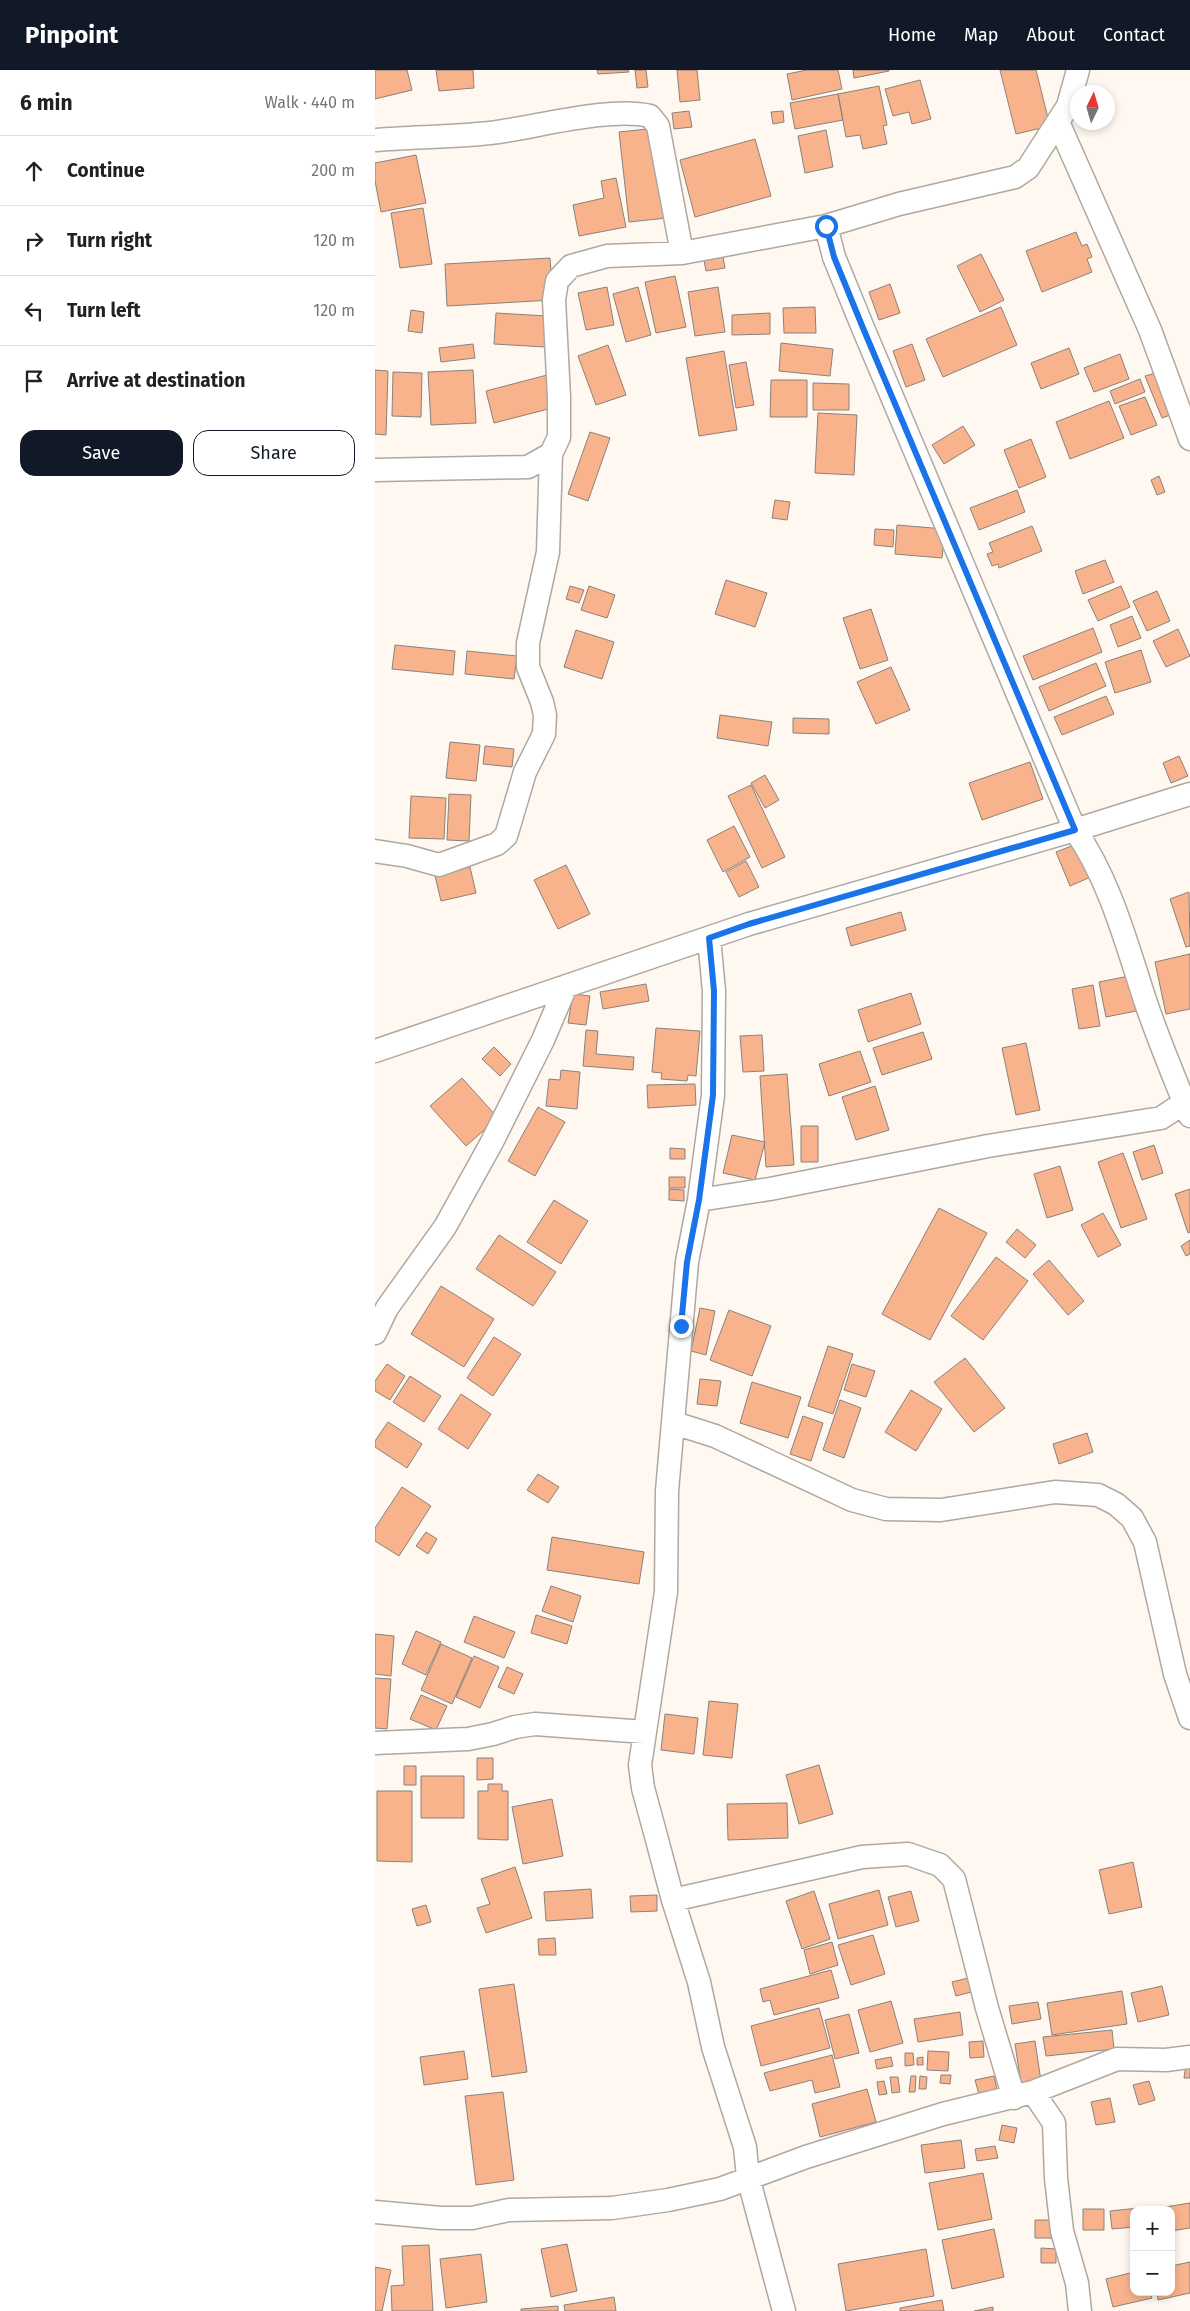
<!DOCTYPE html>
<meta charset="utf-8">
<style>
:root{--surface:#fff;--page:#f6f6f6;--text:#202124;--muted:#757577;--line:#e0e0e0;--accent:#111827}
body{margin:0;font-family:"Fira Sans",sans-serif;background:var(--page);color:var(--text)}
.controls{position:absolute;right:15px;bottom:15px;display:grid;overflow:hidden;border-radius:10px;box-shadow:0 2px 8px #0003}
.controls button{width:45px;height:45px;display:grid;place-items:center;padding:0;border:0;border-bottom:1px solid var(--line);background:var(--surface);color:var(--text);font:25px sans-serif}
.compass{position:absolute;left:695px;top:15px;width:45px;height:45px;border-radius:50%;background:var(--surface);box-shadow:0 2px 8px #0003;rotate:5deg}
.stop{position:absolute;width:15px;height:15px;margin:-11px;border:4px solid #1a73e8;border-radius:50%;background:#fff}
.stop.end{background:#1a73e8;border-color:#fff;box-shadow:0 1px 5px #0008}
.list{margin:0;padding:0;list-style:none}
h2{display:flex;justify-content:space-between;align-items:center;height:65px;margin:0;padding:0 20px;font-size:21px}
h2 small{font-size:16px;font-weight:400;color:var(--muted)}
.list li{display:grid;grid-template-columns:32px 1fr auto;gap:15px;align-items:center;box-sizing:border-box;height:70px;padding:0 20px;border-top:1px solid var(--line)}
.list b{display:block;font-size:19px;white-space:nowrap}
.list em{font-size:16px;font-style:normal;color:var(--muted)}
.actions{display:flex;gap:10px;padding:15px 20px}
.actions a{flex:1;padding:11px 0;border:1px solid var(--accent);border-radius:15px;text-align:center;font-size:18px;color:var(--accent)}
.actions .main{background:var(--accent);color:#fff}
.icon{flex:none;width:28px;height:28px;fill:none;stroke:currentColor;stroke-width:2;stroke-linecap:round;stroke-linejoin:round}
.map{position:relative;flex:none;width:815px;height:2241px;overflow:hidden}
header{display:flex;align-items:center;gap:30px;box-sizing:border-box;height:70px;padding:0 25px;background:var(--accent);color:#fff}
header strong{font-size:24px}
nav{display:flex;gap:28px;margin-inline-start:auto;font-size:18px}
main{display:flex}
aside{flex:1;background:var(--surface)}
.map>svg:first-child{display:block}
</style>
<header>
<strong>Pinpoint</strong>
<nav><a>Home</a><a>Map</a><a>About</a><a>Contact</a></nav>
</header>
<main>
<aside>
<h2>6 min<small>Walk · 440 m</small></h2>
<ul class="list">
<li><svg class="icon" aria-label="ahead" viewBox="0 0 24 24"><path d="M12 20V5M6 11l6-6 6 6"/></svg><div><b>Continue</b></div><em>200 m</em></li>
<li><svg class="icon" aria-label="right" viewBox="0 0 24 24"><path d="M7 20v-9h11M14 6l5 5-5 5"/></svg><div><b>Turn right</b></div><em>120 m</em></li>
<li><svg class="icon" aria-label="left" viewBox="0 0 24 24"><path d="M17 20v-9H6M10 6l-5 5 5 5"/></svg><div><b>Turn left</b></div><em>120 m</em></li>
<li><svg class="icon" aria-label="arrive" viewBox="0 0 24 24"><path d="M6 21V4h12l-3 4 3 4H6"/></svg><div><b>Arrive at destination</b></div></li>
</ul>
<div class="actions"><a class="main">Save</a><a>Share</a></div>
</aside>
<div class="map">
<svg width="815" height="2241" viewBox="0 0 815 2241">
<rect width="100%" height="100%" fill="#fef8f0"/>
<path fill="#f8b38c" stroke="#8b817b" d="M 0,0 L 32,0 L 37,20 L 0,29 Z
M 61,0 L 98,0 L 99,18 L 64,21 Z
M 222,0 L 253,0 L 254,2 L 223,4 Z
M 260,0 L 271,0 L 273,17 L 262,18 Z
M 302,0 L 322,0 L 325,30 L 305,32 Z
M 432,0 L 463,0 L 467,19 L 417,30 L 412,4 Z
M 478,0 L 514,0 L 514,1 L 479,8 Z
M 625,0 L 661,0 L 675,56 L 641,64 Z
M 545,10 L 556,49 L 537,54 L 534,42 L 518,46 L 510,19 Z
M 504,16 L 512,55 L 508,56 L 512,74 L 488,79 L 485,65 L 471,67 L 463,24 Z
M 463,24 L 468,50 L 420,59 L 415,33 Z
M 314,41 L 317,57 L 299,59 L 297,43 Z
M 408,41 L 409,52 L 398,54 L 396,42 Z
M 282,58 L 292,148 L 254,152 L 244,62 Z
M 451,60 L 458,97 L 430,103 L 423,66 Z
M 380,69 L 396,126 L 320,147 L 305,90 Z
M 41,85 L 51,133 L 6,142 L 0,111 L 0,93 Z
M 241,108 L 251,157 L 204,166 L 198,135 L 229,128 L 226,111 Z
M 48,138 L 57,194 L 25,198 L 16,143 Z
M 701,162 L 707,176 L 712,174 L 717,187 L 712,189 L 717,202 L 667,222 L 651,181 Z
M 347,181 L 350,198 L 331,201 L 328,185 Z
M 606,184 L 629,230 L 605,242 L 582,196 Z
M 175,188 L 178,230 L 72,236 L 70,194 Z
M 300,206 L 311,257 L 281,263 L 270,212 Z
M 515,214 L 525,243 L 504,250 L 494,222 Z
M 232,217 L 239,255 L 211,260 L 203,223 Z
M 263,217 L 276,265 L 251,272 L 238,224 Z
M 343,217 L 350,262 L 320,266 L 313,222 Z
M 440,237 L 441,263 L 409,263 L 408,238 Z
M 626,237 L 642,275 L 568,307 L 551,269 Z
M 36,240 L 49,242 L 47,263 L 33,261 Z
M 121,243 L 172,246 L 170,277 L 119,274 Z
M 395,243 L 395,264 L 357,265 L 357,245 Z
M 406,273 L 458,279 L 455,306 L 404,301 Z
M 98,274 L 100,288 L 66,292 L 64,278 Z
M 537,274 L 550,310 L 531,317 L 518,281 Z
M 233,275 L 251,325 L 221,335 L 203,286 Z
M 694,278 L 704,304 L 666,319 L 656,293 Z
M 349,281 L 362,360 L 324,366 L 311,288 Z
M 745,284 L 754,309 L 719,322 L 709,298 Z
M 371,292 L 379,335 L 361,338 L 354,295 Z
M 0,300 L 13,301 L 11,365 L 0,364 Z
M 98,300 L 101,353 L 56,355 L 53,302 Z
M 18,302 L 47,303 L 46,347 L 17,346 Z
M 781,303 L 798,344 L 787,348 L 770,306 Z
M 172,305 L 181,337 L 119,353 L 111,321 Z
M 765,309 L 770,322 L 740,334 L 735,321 Z
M 396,310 L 432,310 L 432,347 L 395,347 Z
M 438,313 L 474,314 L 474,340 L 438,340 Z
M 770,327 L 782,355 L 756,365 L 744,336 Z
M 734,331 L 749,368 L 695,389 L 681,352 Z
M 443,343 L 482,345 L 479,405 L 440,403 Z
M 588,356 L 600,375 L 569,394 L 557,375 Z
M 215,362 L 235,368 L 213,431 L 193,424 Z
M 656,369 L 671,407 L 644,418 L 629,380 Z
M 784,406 L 790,422 L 782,425 L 776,410 Z
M 642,420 L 650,442 L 604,460 L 595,438 Z
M 400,430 L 415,432 L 412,450 L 397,448 Z
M 522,455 L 570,459 L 567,488 L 520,484 Z
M 657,456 L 667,481 L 624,498 L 623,494 L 617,496 L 612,484 L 618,482 L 614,473 Z
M 500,459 L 519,460 L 518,477 L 499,475 Z
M 730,490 L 739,512 L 708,524 L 700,501 Z
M 351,510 L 392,523 L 380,557 L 340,544 Z
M 195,516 L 209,520 L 204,533 L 191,529 Z
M 214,516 L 240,525 L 232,548 L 206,540 Z
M 746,516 L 755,537 L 723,551 L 713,530 Z
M 782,521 L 795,551 L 772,561 L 758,531 Z
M 496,539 L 513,590 L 485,599 L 468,548 Z
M 757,546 L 766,568 L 743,577 L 735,555 Z
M 718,558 L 727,582 L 658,610 L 648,586 Z
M 803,559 L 815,586 L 791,597 L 778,571 Z
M 201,560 L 239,572 L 227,609 L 189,597 Z
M 20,575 L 80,581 L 78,605 L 17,599 Z
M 766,580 L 776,612 L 740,623 L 730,592 Z
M 92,581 L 142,586 L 139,609 L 90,604 Z
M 721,593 L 731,616 L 674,641 L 664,617 Z
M 516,597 L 535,640 L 501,654 L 482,612 Z
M 731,626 L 739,644 L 687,665 L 679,647 Z
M 345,645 L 397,652 L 393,676 L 342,668 Z
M 418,648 L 454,649 L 454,664 L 418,663 Z
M 75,672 L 105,675 L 101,711 L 71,708 Z
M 110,676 L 139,679 L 137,697 L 108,694 Z
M 804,686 L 813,706 L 796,713 L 788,693 Z
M 655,692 L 668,729 L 607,750 L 594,713 Z
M 390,705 L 404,730 L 390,738 L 376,713 Z
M 376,715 L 410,787 L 387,798 L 353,726 Z
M 74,724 L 96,725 L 94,771 L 72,770 Z
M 36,726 L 71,728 L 69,769 L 34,768 Z
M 359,756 L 375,787 L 348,802 L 332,770 Z
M 704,773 L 718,806 L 695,816 L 681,782 Z
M 371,791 L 384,817 L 364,827 L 351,802 Z
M 191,795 L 215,844 L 183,859 L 159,810 Z
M 95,797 L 101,823 L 66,831 L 60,806 Z
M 814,822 L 815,876 L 811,877 L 795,829 Z
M 526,842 L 531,860 L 476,876 L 471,858 Z
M 815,884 L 815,939 L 791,944 L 780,892 Z
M 759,905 L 766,940 L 731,947 L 724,912 Z
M 271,914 L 274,931 L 228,939 L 225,922 Z
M 718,915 L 725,956 L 704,959 L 697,919 Z
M 536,923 L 546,954 L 493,972 L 483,940 Z
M 198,924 L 215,926 L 211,955 L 193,953 Z
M 281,958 L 325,961 L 321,1006 L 313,1005 L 312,1011 L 286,1009 L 287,1003 L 277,1002 Z
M 211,960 L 223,961 L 221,984 L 259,987 L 258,1000 L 208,996 Z
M 548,962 L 557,989 L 507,1005 L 498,978 Z
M 387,965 L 389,1001 L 368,1002 L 365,966 Z
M 651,973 L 665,1040 L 641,1045 L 627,978 Z
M 119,977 L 136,994 L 125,1006 L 107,989 Z
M 485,981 L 496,1012 L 454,1026 L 444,994 Z
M 186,1000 L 205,1002 L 202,1039 L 171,1036 L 174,1009 L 185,1010 Z
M 412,1004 L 419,1095 L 391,1097 L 385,1006 Z
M 87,1008 L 123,1048 L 91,1076 L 55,1036 Z
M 320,1014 L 321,1035 L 273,1038 L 272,1015 Z
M 500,1016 L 514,1060 L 481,1070 L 467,1027 Z
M 163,1037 L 190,1052 L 160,1106 L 133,1091 Z
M 426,1056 L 443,1056 L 443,1092 L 426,1092 Z
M 357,1065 L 390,1072 L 380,1110 L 348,1103 Z
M 779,1075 L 788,1103 L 767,1110 L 758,1082 Z
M 295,1078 L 310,1079 L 310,1089 L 295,1089 Z
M 748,1083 L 772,1149 L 746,1158 L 723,1092 Z
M 685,1096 L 698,1140 L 672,1148 L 659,1104 Z
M 294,1107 L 310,1107 L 310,1118 L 294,1118 Z
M 294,1119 L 309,1120 L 309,1131 L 294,1130 Z
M 815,1119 L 815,1162 L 813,1163 L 800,1124 Z
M 179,1130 L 213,1151 L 186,1194 L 152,1172 Z
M 564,1138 L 612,1163 L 555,1270 L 507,1244 Z
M 728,1143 L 746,1175 L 723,1187 L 706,1155 Z
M 642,1159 L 661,1175 L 650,1188 L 631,1172 Z
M 124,1165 L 181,1202 L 158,1236 L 101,1199 Z
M 815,1170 L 815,1184 L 811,1186 L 806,1176 Z
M 621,1187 L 653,1211 L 608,1270 L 576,1246 Z
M 674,1190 L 709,1231 L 693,1245 L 658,1204 Z
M 66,1216 L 119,1249 L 89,1297 L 36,1264 Z
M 325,1238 L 340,1241 L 331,1285 L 316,1281 Z
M 354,1240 L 396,1256 L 377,1306 L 335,1290 Z
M 119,1267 L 146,1284 L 118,1326 L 92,1308 Z
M 453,1276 L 478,1284 L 458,1344 L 433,1336 Z
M 590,1288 L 630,1338 L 599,1362 L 559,1312 Z
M 12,1294 L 30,1306 L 15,1330 L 0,1321 L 0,1311 Z
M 477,1294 L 500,1301 L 491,1327 L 469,1320 Z
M 35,1306 L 66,1326 L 49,1352 L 18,1332 Z
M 325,1309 L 346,1311 L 342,1336 L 322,1334 Z
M 377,1312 L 426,1327 L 413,1368 L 365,1353 Z
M 536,1320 L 567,1339 L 541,1381 L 510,1362 Z
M 86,1324 L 116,1344 L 93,1379 L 63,1359 Z
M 465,1330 L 486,1338 L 469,1388 L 448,1380 Z
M 428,1346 L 448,1353 L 436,1391 L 415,1384 Z
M 13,1352 L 47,1374 L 32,1398 L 0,1377 L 0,1371 Z
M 712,1363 L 718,1382 L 684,1394 L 678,1374 Z
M 163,1404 L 184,1417 L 173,1433 L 152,1420 Z
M 27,1417 L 56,1436 L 24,1486 L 0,1471 L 0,1458 Z
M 51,1462 L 62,1469 L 53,1484 L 41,1476 Z
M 177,1467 L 269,1482 L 264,1514 L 172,1500 Z
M 176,1516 L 206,1526 L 198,1552 L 167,1541 Z
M 161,1545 L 197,1556 L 192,1574 L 156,1563 Z
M 99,1546 L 140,1562 L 129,1588 L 89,1572 Z
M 41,1561 L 66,1572 L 51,1605 L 27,1594 Z
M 0,1564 L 19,1566 L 16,1606 L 0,1604 Z
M 66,1574 L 97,1588 L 77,1634 L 46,1620 Z
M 99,1586 L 124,1597 L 105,1638 L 81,1627 Z
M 132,1597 L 148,1604 L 139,1624 L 123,1617 Z
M 0,1608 L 16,1609 L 12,1659 L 0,1658 Z
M 46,1625 L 72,1636 L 61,1660 L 35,1649 Z
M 334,1631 L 363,1634 L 357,1688 L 328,1685 Z
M 290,1644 L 323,1648 L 319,1684 L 286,1680 Z
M 102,1688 L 118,1688 L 118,1709 L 102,1710 Z
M 444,1695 L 458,1744 L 424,1754 L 411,1705 Z
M 29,1696 L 41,1696 L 41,1715 L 29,1715 Z
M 46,1706 L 89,1706 L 89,1748 L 46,1748 Z
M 113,1714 L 127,1714 L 127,1721 L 133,1721 L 133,1770 L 103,1769 L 103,1721 L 113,1721 Z
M 2,1721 L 37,1721 L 37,1792 L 2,1791 Z
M 177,1729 L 188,1786 L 148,1794 L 137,1737 Z
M 412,1733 L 413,1768 L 353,1770 L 352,1734 Z
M 758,1792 L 767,1837 L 734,1844 L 724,1800 Z
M 140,1797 L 157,1848 L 111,1863 L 102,1838 L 115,1834 L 106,1809 Z
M 216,1819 L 218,1848 L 171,1851 L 169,1822 Z
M 504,1820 L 513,1855 L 463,1869 L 454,1834 Z
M 439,1821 L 455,1869 L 427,1879 L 411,1831 Z
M 536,1821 L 544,1851 L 521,1857 L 513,1827 Z
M 282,1825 L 282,1841 L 256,1842 L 255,1826 Z
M 51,1835 L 56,1852 L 42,1856 L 37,1839 Z
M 498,1865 L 510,1904 L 476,1915 L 463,1875 Z
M 180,1868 L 181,1885 L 164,1885 L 163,1869 Z
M 457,1872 L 463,1895 L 435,1904 L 429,1880 Z
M 456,1900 L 464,1928 L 399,1945 L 395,1930 L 388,1932 L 385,1919 Z
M 597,1907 L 600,1921 L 581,1926 L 577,1912 Z
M 139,1914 L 152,2002 L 117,2007 L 104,1919 Z
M 787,1916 L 794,1945 L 763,1952 L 756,1923 Z
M 747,1921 L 752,1954 L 677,1965 L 672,1933 Z
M 516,1931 L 528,1973 L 495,1982 L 483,1940 Z
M 663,1932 L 666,1949 L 637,1954 L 634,1936 Z
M 444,1938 L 455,1978 L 386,1996 L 376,1956 Z
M 585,1942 L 588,1965 L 543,1972 L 539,1949 Z
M 474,1944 L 484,1983 L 460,1989 L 450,1950 Z
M 737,1960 L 739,1979 L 671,1986 L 668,1967 Z
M 608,1971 L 609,1987 L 595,1988 L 594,1972 Z
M 660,1971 L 666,2011 L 646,2014 L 640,1974 Z
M 89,1981 L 93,2009 L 49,2015 L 45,1987 Z
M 553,1981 L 574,1982 L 573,2001 L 552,2000 Z
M 530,1983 L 538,1983 L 539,1995 L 530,1996 Z
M 457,1985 L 465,2017 L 440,2023 L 437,2010 L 395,2021 L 389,2003 Z
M 516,1987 L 518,1996 L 502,1999 L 500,1990 Z
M 548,1987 L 548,1995 L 542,1995 L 542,1988 Z
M 811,1993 L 815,1993 L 815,2008 L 809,2008 Z
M 566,2005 L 576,2005 L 575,2014 L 565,2013 Z
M 536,2006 L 541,2006 L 540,2022 L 534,2022 Z
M 545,2006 L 552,2007 L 551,2019 L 544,2019 Z
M 619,2006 L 623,2024 L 605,2028 L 600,2010 Z
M 515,2007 L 523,2007 L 525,2022 L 517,2023 Z
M 509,2011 L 512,2024 L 504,2025 L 502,2012 Z
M 774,2011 L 780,2030 L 764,2035 L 758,2015 Z
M 492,2019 L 501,2052 L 445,2067 L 437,2034 Z
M 128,2022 L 139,2110 L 101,2115 L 90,2026 Z
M 735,2028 L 740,2052 L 721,2055 L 716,2032 Z
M 627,2055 L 642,2058 L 639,2073 L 624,2070 Z
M 586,2070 L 590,2098 L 550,2103 L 546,2075 Z
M 620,2076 L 623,2088 L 602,2091 L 600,2079 Z
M 608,2103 L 617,2149 L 563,2160 L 554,2113 Z
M 815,2133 L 815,2158 L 796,2161 L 796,2140 L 771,2140 Z
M 764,2138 L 765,2140 L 759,2140 L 759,2157 L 737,2159 L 735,2141 Z
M 708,2139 L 729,2139 L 729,2160 L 708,2160 Z
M 660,2150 L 680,2150 L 680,2168 L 660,2168 Z
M 619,2159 L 629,2207 L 577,2219 L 567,2170 Z
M 192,2174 L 202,2221 L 176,2227 L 166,2179 Z
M 54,2175 L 58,2241 L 17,2241 L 16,2216 L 29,2215 L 27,2176 Z
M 666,2178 L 681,2179 L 681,2193 L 666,2193 Z
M 551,2179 L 559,2226 L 471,2241 L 463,2194 Z
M 106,2184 L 112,2232 L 71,2238 L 65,2189 Z
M 815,2192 L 815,2223 L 783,2230 L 782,2222 L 796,2222 L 796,2196 Z
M 0,2197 L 16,2200 L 7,2241 L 0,2241 Z
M 759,2202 L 759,2222 L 775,2222 L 777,2228 L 738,2237 L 731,2209 Z
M 239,2227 L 241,2241 L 190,2241 L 189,2235 Z
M 567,2230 L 569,2241 L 525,2241 L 525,2238 Z
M 183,2236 L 183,2241 L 146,2241 L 146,2239 Z
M 618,2237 L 618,2241 L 599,2241 Z"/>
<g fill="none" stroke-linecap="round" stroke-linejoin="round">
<defs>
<path id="minor" d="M 703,0 L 693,36 L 653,98 L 640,107 L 524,134 L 451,156 L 459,187 L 488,258 L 700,760 C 736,812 752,876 772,936 C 785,973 800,1010 815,1046
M 683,52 L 775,260 L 815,369
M 0,70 C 38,67 77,67 115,63 C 159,58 234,36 275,46 L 283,56 L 307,183
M 0,400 L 153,397 L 176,384 L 184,367 L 184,327 L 179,230 L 182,211 L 196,196 L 232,186 L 307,183 L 451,156
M 0,781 L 32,786 L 64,795 L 122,774 L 131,766 L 150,702 L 169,664 L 170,645 L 167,632 L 153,597 L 153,573 L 173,482 L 176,384
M 334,868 L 339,921 L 338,1025 L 324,1130 L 312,1192 L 292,1421 L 291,1522 L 265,1695 L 268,1718 L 281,1766 L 298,1830 L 324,1912 L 338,1977 L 370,2077 L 373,2107 L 409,2241
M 0,981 L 374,854 L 700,760 L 815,724
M 324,1130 L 395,1119 L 613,1076 L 786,1048 L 815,1029
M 0,1263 L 12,1238 L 70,1157 L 117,1072 L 168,970 L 191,916
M 299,1353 L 340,1366 L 477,1430 L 511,1439 L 566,1440 L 680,1422 L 723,1425 L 741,1434 L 757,1448 L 770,1472 L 800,1604 L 815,1648
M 0,1673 L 93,1669 L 118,1664 L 140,1657 L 160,1654 L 270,1662
M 298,1830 L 487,1787 L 533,1784 L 565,1795 L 579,1809 L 612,1938 L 639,2028
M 658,2022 L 679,2053 L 681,2108 L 687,2161 L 702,2213 L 705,2241
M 0,2142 L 66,2148 L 97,2148 L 134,2140 L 237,2138 L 293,2130 L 345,2119 L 431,2087 L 568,2044 L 658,2022 L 742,1989 L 791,1990 L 815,1987"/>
</defs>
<use href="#minor" stroke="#b0a8a0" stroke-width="25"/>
<use href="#minor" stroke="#fff" stroke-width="22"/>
</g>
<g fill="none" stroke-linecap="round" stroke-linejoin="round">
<path stroke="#1a73e8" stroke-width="6" d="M 306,1256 L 312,1192 L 324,1130 L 338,1025 L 339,921 L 334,868 L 374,854 L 700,760 L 488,258 L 459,187 L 451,156"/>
</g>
</svg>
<div class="controls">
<button>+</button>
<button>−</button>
</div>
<svg class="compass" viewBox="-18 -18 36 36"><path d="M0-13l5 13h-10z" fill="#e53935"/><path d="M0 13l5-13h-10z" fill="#757577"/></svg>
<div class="stop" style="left:451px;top:156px"></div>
<div class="stop end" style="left:306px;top:1256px"></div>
</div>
</main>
